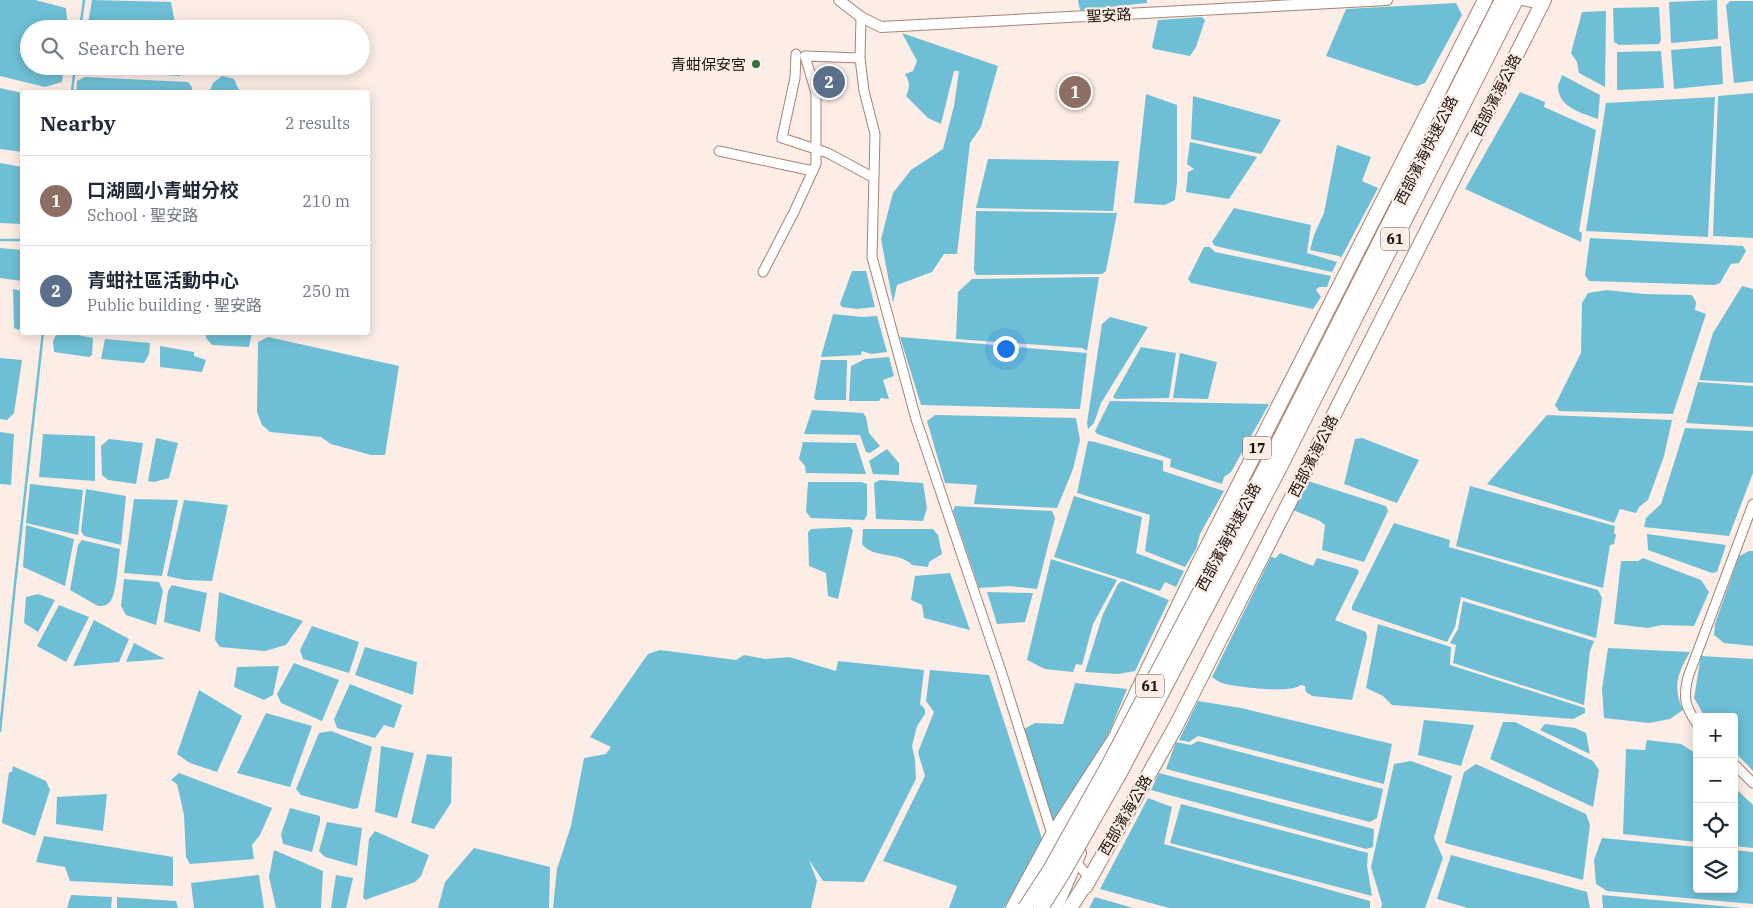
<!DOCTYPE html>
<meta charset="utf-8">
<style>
:root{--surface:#fff;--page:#f6f6f7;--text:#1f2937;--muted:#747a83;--line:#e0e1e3;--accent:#7c3aed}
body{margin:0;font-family:"IBM Plex Serif","Noto Sans TC",serif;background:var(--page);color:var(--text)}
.controls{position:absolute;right:15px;bottom:15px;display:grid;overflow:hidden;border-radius:5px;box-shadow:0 2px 12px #0003}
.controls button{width:45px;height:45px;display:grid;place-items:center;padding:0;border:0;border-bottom:1px solid var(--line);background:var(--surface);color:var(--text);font:25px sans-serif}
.you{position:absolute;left:1005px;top:348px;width:18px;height:18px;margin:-12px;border:4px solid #fff;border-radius:50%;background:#1a73e8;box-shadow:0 0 0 8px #1a73e833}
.badge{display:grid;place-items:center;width:32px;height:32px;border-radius:50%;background:var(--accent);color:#fff;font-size:16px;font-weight:700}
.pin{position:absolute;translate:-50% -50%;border:2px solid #fff;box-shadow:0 1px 5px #0006}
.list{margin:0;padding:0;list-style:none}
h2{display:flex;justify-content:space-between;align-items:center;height:65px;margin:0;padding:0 20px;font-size:21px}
h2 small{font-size:16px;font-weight:400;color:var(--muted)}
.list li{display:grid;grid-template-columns:32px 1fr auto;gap:15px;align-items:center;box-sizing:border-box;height:90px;padding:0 20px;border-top:1px solid var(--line)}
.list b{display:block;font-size:19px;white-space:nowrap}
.list p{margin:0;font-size:16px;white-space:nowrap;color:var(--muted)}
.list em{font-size:16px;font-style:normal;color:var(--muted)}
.icon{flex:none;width:28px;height:28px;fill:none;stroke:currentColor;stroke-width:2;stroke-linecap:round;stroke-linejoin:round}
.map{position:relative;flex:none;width:1753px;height:908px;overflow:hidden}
.search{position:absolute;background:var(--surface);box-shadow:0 2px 12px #0003;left:20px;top:20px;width:350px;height:55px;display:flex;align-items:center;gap:12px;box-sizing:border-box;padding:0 18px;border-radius:28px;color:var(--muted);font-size:19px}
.panel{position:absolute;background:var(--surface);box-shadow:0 2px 12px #0003;left:20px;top:90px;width:350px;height:245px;border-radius:5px}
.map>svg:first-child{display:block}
</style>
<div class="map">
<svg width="1753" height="908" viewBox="0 0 1753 908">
<rect width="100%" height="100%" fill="#fcede6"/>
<path fill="#6ebfd5" d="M 0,0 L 35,0 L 66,8 L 68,29 L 29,29 L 29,66 L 64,66 L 62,82 L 45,87 L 0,76 Z
M 92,0 L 171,2 L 176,29 L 87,29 Z
M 1078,0 L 1147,0 L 1147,3 L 1080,10 Z
M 1717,0 L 1718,39 L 1671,43 L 1669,2 Z
M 1730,1 L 1753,1 L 1753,81 L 1734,83 L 1726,5 Z
M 1456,3 L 1462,15 L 1425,83 L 1417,86 L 1326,56 L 1346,9 Z
M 1659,7 L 1661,40 L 1659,44 L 1619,45 L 1614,42 L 1613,8 Z
M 1606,11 L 1605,87 L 1579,73 L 1577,62 L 1571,53 L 1582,12 Z
M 1202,17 L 1205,20 L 1196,47 L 1190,56 L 1154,49 L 1152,47 L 1158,20 Z
M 902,33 L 998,66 L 981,127 L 970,143 L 957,254 L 944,254 L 932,272 L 897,285 L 893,303 L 881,239 L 893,193 L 911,170 L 943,149 L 954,106 L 959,71 L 954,71 L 941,124 L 928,118 L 906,96 C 910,88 910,82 905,74 L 913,71 L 917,61 Z
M 1721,46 L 1723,84 L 1674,89 L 1671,50 Z
M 1661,51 L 1664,88 L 1617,90 L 1617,52 Z
M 83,66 L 181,66 L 180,76 L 85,70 Z
M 1562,75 L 1600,95 L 1598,119 C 1582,113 1559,108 1558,87 C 1558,84 1561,79 1562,75 Z
M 222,76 L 234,79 L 240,92 L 209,92 L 213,83 Z
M 85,77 L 188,82 L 192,87 L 192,92 L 76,92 L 77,81 Z
M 0,88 L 22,93 L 22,152 L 0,149 Z
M 1520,92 L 1545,102 L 1544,107 L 1596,130 L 1579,231 L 1582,233 L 1581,242 L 1465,189 Z
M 1753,93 L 1753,238 L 1713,236 L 1718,96 Z
M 1146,94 L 1177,105 L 1177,182 L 1175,200 L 1165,205 L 1134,203 Z
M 1193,96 L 1281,120 L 1261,154 L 1191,139 Z
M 1715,97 L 1708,237 L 1586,231 L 1606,103 Z
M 1190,142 L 1257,157 L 1229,199 L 1186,192 L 1188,172 L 1194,169 L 1187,164 Z
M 1337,145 L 1371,157 L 1362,181 L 1378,188 L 1341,258 L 1339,256 L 1310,250 L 1314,235 L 1324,213 Z
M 988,159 L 1119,161 L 1113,211 L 976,208 Z
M 0,163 L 22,167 L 22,224 L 0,223 Z
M 1234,208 L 1311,225 L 1307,253 L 1337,262 L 1332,272 L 1215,246 L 1212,242 Z
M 976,211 L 1117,213 L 1106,271 L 1102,274 L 976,275 L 974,270 Z
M 1590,238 L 1743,246 L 1746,251 L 1739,263 L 1731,264 L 1720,283 L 1715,285 L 1589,281 L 1585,275 Z
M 1204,247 L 1210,247 L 1215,252 L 1331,276 L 1327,287 L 1319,287 L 1316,290 L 1321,297 L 1313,309 L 1191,283 L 1188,279 Z
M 0,248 L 22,250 L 22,281 L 0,278 Z
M 852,271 L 866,271 L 875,307 L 857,309 L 842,307 L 840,304 Z
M 1099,277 L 1087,351 L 1082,348 L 956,339 L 958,292 L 972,279 Z
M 1742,286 L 1753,289 L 1753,383 L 1699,380 L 1713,333 Z
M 13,289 L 22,291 L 22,326 L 19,330 L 14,328 Z
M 1607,290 L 1644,294 L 1692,295 L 1696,302 L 1695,310 L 1706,314 L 1673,414 L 1559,411 L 1555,405 L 1581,353 L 1582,303 L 1588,293 Z
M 833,314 L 863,317 L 877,316 L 887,352 L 871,354 L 862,351 L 861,355 L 821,357 Z
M 1110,317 L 1148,327 L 1101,403 L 1094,423 L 1088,429 L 1087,423 L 1102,324 Z
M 206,333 L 206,332 L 252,333 L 249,347 L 212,345 L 206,338 Z
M 56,335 L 78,335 L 93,338 L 92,355 L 89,357 L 54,352 L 53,341 Z
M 268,337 L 399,366 L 385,455 L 371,455 L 331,444 L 321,437 L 270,432 L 262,425 L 257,412 L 258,342 Z
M 900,337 L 1087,353 L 1080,409 L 921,405 Z
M 105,339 L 150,343 L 149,354 L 144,363 L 101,359 Z
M 160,346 L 194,352 L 194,356 L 206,360 L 202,372 L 160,367 Z
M 1141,347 L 1176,353 L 1169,398 L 1116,399 L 1113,397 Z
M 1180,353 L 1217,362 L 1208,399 L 1173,398 Z
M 889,357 L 894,376 L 883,380 L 889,399 L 881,398 L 879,401 L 849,401 L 851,366 L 865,359 Z
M 0,358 L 22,360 L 14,413 L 7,420 L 0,419 Z
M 821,360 L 847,360 L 846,400 L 816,400 L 814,398 Z
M 1698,382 L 1753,386 L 1753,427 L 1686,423 Z
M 1110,401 L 1269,404 L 1231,472 L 1224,477 L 1222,484 L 1170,467 L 1171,459 L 1097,434 L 1095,431 Z
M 812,410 L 863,413 L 866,417 L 869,433 L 880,446 L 870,453 L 866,452 L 860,435 L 804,434 Z
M 935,415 L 1076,418 L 1080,440 L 1073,469 L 1057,508 L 974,504 L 977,485 L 945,483 L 927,421 Z
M 1547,415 L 1672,420 L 1664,456 L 1648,500 L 1639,507 L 1636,513 L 1620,509 L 1614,523 L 1487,484 Z
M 1685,428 L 1753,431 L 1753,473 L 1729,536 L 1644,527 L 1646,518 L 1661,504 Z
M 0,432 L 14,434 L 11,485 L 0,484 Z
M 43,434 L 95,436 L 95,481 L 39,477 Z
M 156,438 L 178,443 L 169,478 L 154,482 L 148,481 Z
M 1362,438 L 1419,460 L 1397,503 L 1344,484 L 1355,439 Z
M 109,439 L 143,443 L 136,484 L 108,480 L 102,475 L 101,446 Z
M 1088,441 L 1095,442 L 1163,461 L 1163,471 L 1224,491 L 1200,534 L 1196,549 L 1185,567 L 1145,551 L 1150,515 L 1077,493 Z
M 803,442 L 856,443 L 866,474 L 806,473 L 805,466 L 799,459 Z
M 887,449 L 899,463 L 899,475 L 873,474 L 869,461 Z
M 880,480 L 923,483 L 927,508 L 923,521 L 876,519 L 874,483 Z
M 1308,481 L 1386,506 L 1388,511 L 1364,562 L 1322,550 L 1325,525 L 1320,521 L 1293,510 Z
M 808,482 L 861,482 L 867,484 L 867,515 L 864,520 L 811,518 L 806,512 Z
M 30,484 L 83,490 L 78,535 L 26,523 Z
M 1470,486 L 1615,526 L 1614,533 L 1616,535 L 1614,544 L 1610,545 L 1603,588 L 1456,546 Z
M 86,489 L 126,496 L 121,545 L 84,536 L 81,531 Z
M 1074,496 L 1142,517 L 1136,553 L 1184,571 L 1176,587 L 1165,582 L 1160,591 L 1054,557 Z
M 134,499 L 178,500 L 162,576 L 124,573 Z
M 184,500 L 228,505 L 212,581 L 185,580 L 167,576 Z
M 955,506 L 1052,511 L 1055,518 L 1037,589 L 1010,586 L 979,588 L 953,511 Z
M 1394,523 L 1450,540 L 1449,547 L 1598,590 L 1602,598 L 1596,638 L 1461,597 L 1455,627 L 1447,642 L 1352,610 L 1352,606 Z
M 26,525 L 74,539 L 65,586 L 23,567 Z
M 850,527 L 853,530 L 838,599 L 828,596 L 826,573 L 809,566 L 808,532 L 811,529 Z
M 863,529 L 933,529 L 938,535 L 942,554 L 929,562 L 928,567 L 912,565 C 899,551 873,559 862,544 Z
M 1647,534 L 1726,545 L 1717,572 L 1712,573 L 1648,550 Z
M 82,540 L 120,549 C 118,562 117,593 110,602 C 106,606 103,606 98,606 L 70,590 L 78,545 Z
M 1749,551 L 1753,551 L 1753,646 L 1724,643 L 1714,635 L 1715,624 L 1739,556 Z
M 1280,553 L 1313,566 L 1317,558 L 1357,569 L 1359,572 L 1335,620 L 1366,632 L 1367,638 L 1352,700 L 1312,696 L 1306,692 L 1305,686 L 1301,685 C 1289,694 1237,687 1222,683 C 1219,682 1215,679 1212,677 L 1271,557 L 1276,558 Z
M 1643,558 L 1701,580 L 1709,592 L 1694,626 L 1662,625 L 1648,628 L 1614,624 L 1621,561 L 1638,561 Z
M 1051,559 L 1117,580 L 1093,624 L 1082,665 L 1076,664 L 1073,672 L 1045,669 L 1027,660 Z
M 950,573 L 970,630 L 924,618 L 922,605 L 911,600 L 915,576 Z
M 124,579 L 159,582 L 163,591 L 156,625 L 126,615 L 121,606 Z
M 1122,581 L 1169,600 L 1135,671 L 1118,674 L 1085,672 L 1103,614 L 1118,584 Z
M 172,585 L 207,593 L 200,632 L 164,622 L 168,591 Z
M 219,592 L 303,621 L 286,645 L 265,651 L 220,647 L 215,640 Z
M 987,592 L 1033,593 L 1025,622 L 997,624 Z
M 38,594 L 55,600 L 38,632 L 24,623 L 26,597 Z
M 1463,601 L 1594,641 L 1590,651 L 1584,705 L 1453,663 L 1456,645 L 1450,643 L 1458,629 Z
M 59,605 L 89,617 L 66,662 L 37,646 Z
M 94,620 L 129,639 L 119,662 L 73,666 Z
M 1378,624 L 1451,647 L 1450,665 L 1585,708 L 1585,713 L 1573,719 L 1392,705 L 1383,696 L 1366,688 Z
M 312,626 L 359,642 L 349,673 L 303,659 L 300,650 Z
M 134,643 L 165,659 L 126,662 Z
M 365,647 L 417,662 L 413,695 L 355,675 Z
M 1608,648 L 1690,652 C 1678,672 1672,687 1683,710 L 1670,719 L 1649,723 L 1604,718 L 1602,689 Z
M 660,650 L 736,660 L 744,655 L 765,659 L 789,657 L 836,671 L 838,661 L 924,670 L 920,704 L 925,709 L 925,714 L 917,726 L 912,746 L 915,760 L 916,779 L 864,882 L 823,881 L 809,860 L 817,881 L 811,908 L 553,908 L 557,869 L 571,826 L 584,758 L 606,754 L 611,747 L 590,737 L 648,654 Z
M 1701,656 L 1753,659 L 1753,771 L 1734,751 L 1734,717 L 1705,717 L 1694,698 Z
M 294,663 L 339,680 L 322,721 L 281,703 L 277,694 Z
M 279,666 L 273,695 L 264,700 L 234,687 L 237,667 Z
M 930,670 L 989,675 L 1044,845 L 1004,908 L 949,908 L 957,886 L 883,861 L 925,776 L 918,752 L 934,712 L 926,701 Z
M 1075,683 L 1127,689 L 1106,740 L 1054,829 L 1024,729 L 1035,723 L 1063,724 Z
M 350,684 L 402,705 L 394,728 L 384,725 L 375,738 L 337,728 L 334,719 Z
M 199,690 L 242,716 L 217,772 L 190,763 L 177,754 Z
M 1198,701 L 1241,708 L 1392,744 L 1384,784 L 1198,736 L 1189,742 L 1179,740 Z
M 266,713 L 312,726 L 290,787 L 237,773 Z
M 1424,720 L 1474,725 L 1461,766 L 1418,755 Z
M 1503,722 L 1515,722 L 1593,761 L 1599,770 L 1593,807 L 1490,759 Z
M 1545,724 L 1575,728 L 1586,733 L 1590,754 L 1540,730 Z
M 331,731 L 372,747 L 358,808 L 353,809 L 301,795 L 296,789 L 319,733 Z
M 1647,740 L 1681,744 L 1697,754 L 1697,842 L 1623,834 L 1626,749 L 1645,750 Z
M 1198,741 L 1383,789 L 1377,818 L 1370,822 L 1166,769 L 1176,742 L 1191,745 Z
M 381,746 L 414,753 L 397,818 L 375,812 Z
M 427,754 L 452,757 L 451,803 L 434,829 L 411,823 Z
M 1411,761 L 1452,776 L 1434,838 L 1443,858 L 1425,908 L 1381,908 L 1382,904 L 1371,867 L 1394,764 Z
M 1476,764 L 1586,814 L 1590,825 L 1583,880 L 1445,843 L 1464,772 Z
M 13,766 L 46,781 L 50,790 L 35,836 L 2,823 L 9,772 L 12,772 Z
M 179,773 L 272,808 L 260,835 L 252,845 L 254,859 L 190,864 L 186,857 L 184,815 L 177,784 L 171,780 Z
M 1159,773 L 1374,829 L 1373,847 L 1366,849 L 1151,790 Z
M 1734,787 L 1753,805 L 1753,848 L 1734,846 Z
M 107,794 L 103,831 L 56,824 L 57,797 Z
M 1148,798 L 1172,807 L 1164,844 L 1370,901 L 1370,908 L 1169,908 L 1100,889 Z
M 1181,804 L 1368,853 L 1367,866 L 1372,896 L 1170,843 Z
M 290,808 L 320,816 L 320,821 L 312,852 L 283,844 L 281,834 Z
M 327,822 L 362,828 L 357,866 L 325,857 L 319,851 Z
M 375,831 L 429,855 L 421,876 L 415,882 L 365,900 L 363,897 L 369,839 Z
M 44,836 L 173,857 L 173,886 L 70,881 L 65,867 L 36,862 Z
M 1602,838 L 1697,847 L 1697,889 L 1734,889 L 1734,850 L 1753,852 L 1753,904 L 1607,891 L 1596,884 L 1594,860 Z
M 474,848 L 550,867 L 549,908 L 438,908 L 445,882 Z
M 274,850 L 323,871 L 321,908 L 276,908 L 269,877 Z
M 1451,855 L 1587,892 L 1590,908 L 1468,908 L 1437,899 Z
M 259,875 L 264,908 L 194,908 L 191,883 Z
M 336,875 L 353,878 L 346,908 L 331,908 Z
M 71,895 L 112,897 L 111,908 L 67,908 Z
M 1602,895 L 1742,908 L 1603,908 Z
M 117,897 L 176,901 L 178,908 L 117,908 Z
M 1095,897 L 1133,908 L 1089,908 Z"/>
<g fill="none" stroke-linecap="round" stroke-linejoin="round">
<path stroke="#6ebfd5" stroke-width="2.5" d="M 80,29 L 84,0
M 72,92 L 75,66
M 0,240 L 22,240
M 0,731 L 15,584 L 43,332"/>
<defs>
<path id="minor" d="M 861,17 L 860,58 L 864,91 L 875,134 L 872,257 L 916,419 L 1001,671 L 1053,837
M 796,54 L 795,78 L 782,138 L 828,153 L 874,178
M 719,151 L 813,171
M 763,272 L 794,212 L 816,164 L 816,93 L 805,56 L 860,58
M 1697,724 C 1685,706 1683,698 1688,677 L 1753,504
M 1734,764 L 1753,783
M 1074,859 L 1089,878"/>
<path id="tertiary" d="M 839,0 L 861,17 L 881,27 L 1387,0
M 1522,0 L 1543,4"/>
<path id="primary" d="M 1118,732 L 1198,565 L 1485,0
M 1052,836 L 1116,737
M 1085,887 L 1176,726 L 1544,0
M 1055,908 L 1079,853"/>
<path id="trunk" d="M 1269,461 L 1502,0
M 1280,467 L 1516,0
M 1013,908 L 1052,836
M 1070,908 L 1089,878"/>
</defs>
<use href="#minor" stroke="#a58474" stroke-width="11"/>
<use href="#tertiary" stroke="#a58474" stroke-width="12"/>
<use href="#primary" stroke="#a58474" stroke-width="16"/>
<use href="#trunk" stroke="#a58474" stroke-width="16"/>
<use href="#minor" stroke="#fff" stroke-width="9"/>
<use href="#tertiary" stroke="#fff" stroke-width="10"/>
<use href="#primary" stroke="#fff" stroke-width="14"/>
<use href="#trunk" stroke="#fff" stroke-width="14"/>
<defs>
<path id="trunk-bridge" d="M 1025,908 L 1051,868 L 1110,762 L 1269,461
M 1041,908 L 1063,873 L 1122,769 L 1280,467"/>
</defs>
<use href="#trunk-bridge" stroke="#a58474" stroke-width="16" stroke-linecap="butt"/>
<use href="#trunk-bridge" stroke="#fff" stroke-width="14"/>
</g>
<circle fill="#2b723e" stroke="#fcede6" stroke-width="2" cx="756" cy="64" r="5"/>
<g text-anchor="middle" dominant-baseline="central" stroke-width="4.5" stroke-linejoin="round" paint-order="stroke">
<g fill="#fcede6" stroke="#61544e" stroke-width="1">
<rect x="1381" y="227.5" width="28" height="23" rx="4"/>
<rect x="1243" y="436.5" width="28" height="23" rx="4"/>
<rect x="1136" y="674.5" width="28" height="23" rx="4"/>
</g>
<g font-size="14" font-weight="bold" fill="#1f130d">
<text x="1395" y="239">61</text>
<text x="1257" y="448">17</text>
<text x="1150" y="686">61</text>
</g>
<g font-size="15" fill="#1f130d" stroke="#fcede6">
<text transform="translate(1109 15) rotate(-3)">聖安路</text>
<text transform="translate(1496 95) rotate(-63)">西部濱海公路</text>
<text transform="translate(1426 150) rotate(-63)">西部濱海快速公路</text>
<text transform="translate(1313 456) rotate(-63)">西部濱海公路</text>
<text transform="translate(1228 537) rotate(-62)">西部濱海快速公路</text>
<text transform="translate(1125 815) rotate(-60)">西部濱海公路</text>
</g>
<g font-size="15" fill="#1f130d" stroke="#fcede6" text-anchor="end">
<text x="746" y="64">青蚶保安宮</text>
</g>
</g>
</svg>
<div class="controls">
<button>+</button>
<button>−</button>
<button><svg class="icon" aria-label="locate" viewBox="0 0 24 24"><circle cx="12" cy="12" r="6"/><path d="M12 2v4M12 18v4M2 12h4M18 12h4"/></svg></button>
<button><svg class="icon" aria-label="layers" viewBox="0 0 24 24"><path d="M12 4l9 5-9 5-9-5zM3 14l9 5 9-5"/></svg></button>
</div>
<div class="you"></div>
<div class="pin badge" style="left:1075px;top:92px;background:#8d6e63">1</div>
<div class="pin badge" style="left:829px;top:82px;background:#5c6f8a">2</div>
<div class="search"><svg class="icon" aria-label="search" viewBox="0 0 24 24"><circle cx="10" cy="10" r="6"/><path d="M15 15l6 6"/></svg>Search here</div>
<section class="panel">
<h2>Nearby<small>2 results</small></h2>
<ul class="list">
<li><span class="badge" style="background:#8d6e63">1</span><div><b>口湖國小青蚶分校</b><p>School · 聖安路</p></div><em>210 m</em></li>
<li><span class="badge" style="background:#5c6f8a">2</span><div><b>青蚶社區活動中心</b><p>Public building · 聖安路</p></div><em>250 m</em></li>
</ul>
</section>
</div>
